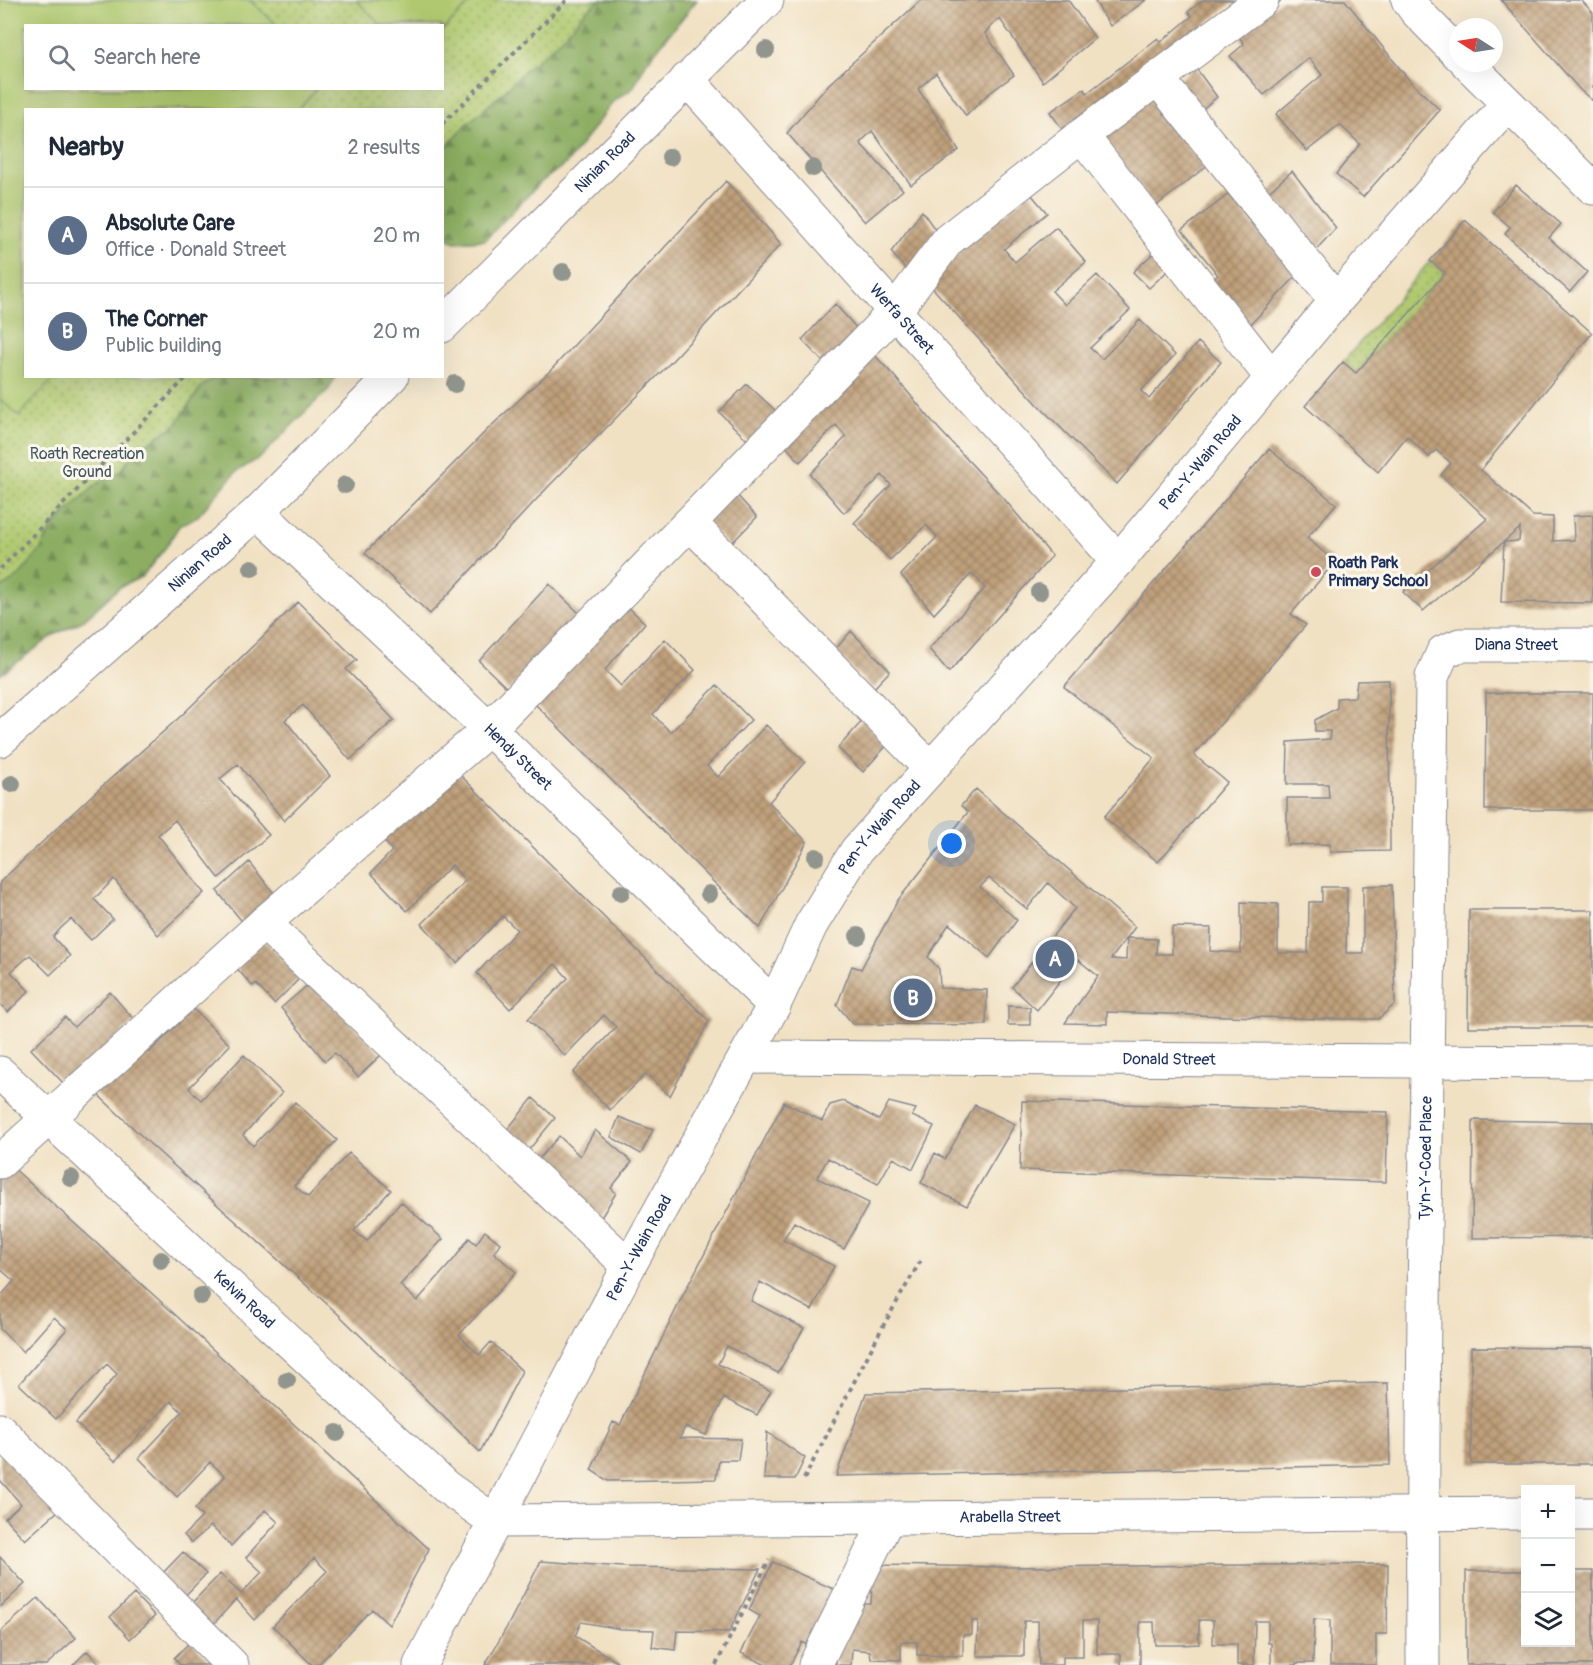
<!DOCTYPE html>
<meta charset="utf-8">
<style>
:root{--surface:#fff;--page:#f2f2f3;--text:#1f2937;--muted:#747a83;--line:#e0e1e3;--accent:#7c3aed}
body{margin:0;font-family:Pangolin,sans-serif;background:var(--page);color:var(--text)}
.controls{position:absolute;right:18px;bottom:18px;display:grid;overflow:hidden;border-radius:0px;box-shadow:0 6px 24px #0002}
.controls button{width:54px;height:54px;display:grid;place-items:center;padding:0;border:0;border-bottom:2px solid var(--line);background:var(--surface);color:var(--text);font:30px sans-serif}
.compass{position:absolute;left:1449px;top:18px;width:54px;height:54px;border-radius:50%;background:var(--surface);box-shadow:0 6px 24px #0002;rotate:282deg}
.you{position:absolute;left:952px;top:844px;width:21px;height:21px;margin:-15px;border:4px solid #fff;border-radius:50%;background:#1a73e8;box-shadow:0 0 0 9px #1a73e833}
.badge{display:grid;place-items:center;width:39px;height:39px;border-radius:50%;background:var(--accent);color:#fff;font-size:20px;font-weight:700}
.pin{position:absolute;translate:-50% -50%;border:3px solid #fff;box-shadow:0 2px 6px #0006}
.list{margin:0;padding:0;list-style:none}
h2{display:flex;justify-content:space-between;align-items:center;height:78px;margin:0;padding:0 24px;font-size:26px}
h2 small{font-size:20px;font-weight:400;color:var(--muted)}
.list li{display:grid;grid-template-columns:39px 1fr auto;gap:18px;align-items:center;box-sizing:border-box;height:96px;padding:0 24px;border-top:2px solid var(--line)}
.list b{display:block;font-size:22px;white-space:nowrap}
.list p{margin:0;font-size:20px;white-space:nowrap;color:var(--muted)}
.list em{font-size:20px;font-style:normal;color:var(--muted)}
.icon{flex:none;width:33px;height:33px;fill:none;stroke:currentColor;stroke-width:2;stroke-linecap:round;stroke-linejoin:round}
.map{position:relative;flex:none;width:1593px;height:1665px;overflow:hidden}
.search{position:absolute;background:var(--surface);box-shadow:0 6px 24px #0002;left:24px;top:24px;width:420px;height:66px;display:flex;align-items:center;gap:15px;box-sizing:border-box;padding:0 21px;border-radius:0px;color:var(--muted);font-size:22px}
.panel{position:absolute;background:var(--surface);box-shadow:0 6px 24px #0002;left:24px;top:108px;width:420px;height:270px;border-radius:0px}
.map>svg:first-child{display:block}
</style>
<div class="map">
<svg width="1593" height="1665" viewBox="0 0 1593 1665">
<defs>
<pattern id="green-dots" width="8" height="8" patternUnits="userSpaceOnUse" patternTransform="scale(1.5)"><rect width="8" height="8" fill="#b0c96f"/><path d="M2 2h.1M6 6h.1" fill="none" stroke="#8ea45e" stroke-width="1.8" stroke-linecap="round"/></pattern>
<pattern id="forest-firs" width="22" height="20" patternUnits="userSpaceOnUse" patternTransform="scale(1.5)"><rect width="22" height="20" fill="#8cad62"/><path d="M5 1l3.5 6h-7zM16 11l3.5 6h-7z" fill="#728d54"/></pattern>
<pattern id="building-cross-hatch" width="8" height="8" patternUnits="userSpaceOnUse" patternTransform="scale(1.5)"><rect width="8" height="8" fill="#c0a07a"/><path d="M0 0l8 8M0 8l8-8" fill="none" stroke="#9b8367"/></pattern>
</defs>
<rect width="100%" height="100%" fill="#fbf7ec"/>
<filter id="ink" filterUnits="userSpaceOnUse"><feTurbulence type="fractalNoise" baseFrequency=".0167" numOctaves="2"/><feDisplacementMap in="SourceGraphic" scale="12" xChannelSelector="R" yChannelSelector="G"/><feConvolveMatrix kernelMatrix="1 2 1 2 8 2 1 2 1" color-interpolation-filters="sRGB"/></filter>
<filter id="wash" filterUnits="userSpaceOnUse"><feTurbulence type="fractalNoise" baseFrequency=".008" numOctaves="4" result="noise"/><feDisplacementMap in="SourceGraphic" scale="24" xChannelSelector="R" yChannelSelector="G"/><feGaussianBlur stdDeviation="1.35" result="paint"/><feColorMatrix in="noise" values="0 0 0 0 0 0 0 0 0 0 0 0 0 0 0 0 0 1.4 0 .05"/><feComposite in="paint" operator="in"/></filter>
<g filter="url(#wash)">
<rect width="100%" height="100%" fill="#f1e1c3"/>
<path fill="url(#green-dots)" stroke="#667c66" stroke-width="1.5" fill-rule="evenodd" d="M 0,0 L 683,0 L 443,236 L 442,110 L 26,110 L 26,376 L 299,377 L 0,666 ZM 26,26 L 442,26 L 442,88 L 26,88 Z
M 1430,261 L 1445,273 L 1356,373 L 1343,362 Z"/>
<path fill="url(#forest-firs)" stroke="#546e60" stroke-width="1.5" d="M 600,0 L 697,0 L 646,63 L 633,88 L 613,102 L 568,162 L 540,183 L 485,240 L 455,242 L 443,236 L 443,150 L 468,123 L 502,94 L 521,74 L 557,43 L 586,11 Z
M 215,377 L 335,377 L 329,389 L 309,408 L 261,457 L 236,472 L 198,516 L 179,526 L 166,547 L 142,577 L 120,587 L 82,621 L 54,635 L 0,675 L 0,589 L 19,576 L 41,549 L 53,526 L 72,507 L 97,484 L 121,471 L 134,452 L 176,425 L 201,387 Z"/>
<path fill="#b0c96f" stroke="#667c66" stroke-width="1.5" d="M 0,0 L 249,0 L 277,25 L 26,26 L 26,88 L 317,89 L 298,109 L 26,110 L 26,376 L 55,377 L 19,416 L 0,399 Z
M 356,0 L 473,0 L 443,30 L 442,26 L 381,25 Z"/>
<g id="blocks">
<path fill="url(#building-cross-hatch)" d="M 921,0 L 1068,0 L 1095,38 L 1043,82 L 1000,19 L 991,26 L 985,33 L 1014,75 L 987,95 L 966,116 L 936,73 L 918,89 L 959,150 L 911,185 L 872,131 L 860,143 L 903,190 L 865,222 L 787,133 L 829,84 Z
M 1094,0 L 1146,0 L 1110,26 Z
M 1203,0 L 1235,0 L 1067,136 L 1050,112 L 1084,89 L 1087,93 L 1158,38 L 1161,42 L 1192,16 L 1188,12 Z
M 1282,0 L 1345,0 L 1409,80 L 1440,110 L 1363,197 L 1336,174 L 1360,144 L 1340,125 L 1307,151 L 1276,114 L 1322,75 L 1309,58 L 1264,95 L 1230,56 L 1244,44 L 1238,35 Z
M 1501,0 L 1581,0 L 1593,13 L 1593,101 L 1580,90 Z
M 1195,67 L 1217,97 L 1197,114 L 1174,84 Z
M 1157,91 L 1213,161 L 1155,207 L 1102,136 Z
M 1292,171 L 1336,228 L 1312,254 L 1264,196 Z
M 726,181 L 781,244 L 670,363 L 548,487 L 430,614 L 365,553 L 488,429 L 551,370 Z
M 1516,185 L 1561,224 L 1549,238 L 1587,272 L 1570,292 L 1505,234 L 1510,227 L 1493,212 Z
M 1030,193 L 1047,213 L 1004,249 L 1015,262 L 1056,227 L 1086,262 L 1052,291 L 1065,305 L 1097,275 L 1130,310 L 1090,348 L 1102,359 L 1140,320 L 1175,355 L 1141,391 L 1149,399 L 1198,342 L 1221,362 L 1117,484 L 1041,408 L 929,284 L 979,232 Z
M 1229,194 L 1254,226 L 1260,220 L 1301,271 L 1248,327 L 1211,281 L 1218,275 L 1182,230 Z
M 922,211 L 936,231 L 908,272 L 891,252 Z
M 1465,220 L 1592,333 L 1481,470 L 1533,516 L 1553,517 L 1553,541 L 1574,540 L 1573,516 L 1593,515 L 1593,603 L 1501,602 L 1504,542 L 1519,541 L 1520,528 L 1423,611 L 1403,592 L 1487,519 L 1441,475 L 1451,463 L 1436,450 L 1429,457 L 1407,436 L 1378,472 L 1305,406 L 1343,362 L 1356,373 L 1445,273 L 1430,261 Z
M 1160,247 L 1173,266 L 1149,288 L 1133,272 Z
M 835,304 L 859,331 L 826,365 L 802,340 Z
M 870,350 L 895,377 L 938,428 L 1005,500 L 1052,556 L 949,672 L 929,649 L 985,588 L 972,573 L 934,614 L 901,575 L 937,537 L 931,530 L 926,525 L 890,560 L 854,523 L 891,485 L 882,475 L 844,513 L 810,474 L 846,437 L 836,425 L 800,462 L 782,442 Z
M 747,384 L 777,412 L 748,441 L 719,412 Z
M 1269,449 L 1336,504 L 1307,538 L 1335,562 L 1291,614 L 1306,625 L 1194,755 L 1227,782 L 1158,862 L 1104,817 L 1154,758 L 1064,687 Z
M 734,492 L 757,517 L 729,546 L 705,521 Z
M 549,584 L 580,614 L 509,690 L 479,661 Z
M 298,602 L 357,660 L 346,669 L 394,720 L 350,760 L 303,705 L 285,720 L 330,776 L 284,821 L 238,764 L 220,779 L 269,835 L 219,878 L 175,820 L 158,835 L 204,893 L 158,935 L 114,879 L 94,899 L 113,919 L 91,940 L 71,919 L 61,928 L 53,937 L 70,956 L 50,975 L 30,955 L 11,972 L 29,991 L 8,1012 L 0,1004 L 0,882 L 89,798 L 182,715 Z
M 625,604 L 645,623 L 605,670 L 621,686 L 665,639 L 695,670 L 653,714 L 661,723 L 671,732 L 717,685 L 751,720 L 707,766 L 718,777 L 766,725 L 805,762 L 769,802 L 807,842 L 760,928 L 533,702 Z
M 851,631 L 890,671 L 873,689 L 834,651 Z
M 1389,680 L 1390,851 L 1330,852 L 1330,844 L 1287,845 L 1287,798 L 1329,798 L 1328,784 L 1287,784 L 1288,742 L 1330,739 L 1330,731 L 1315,731 L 1315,720 L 1337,708 L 1337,698 L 1355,697 L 1357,681 Z
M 1486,693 L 1593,693 L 1593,810 L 1485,810 Z
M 863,720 L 887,745 L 863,772 L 838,748 Z
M 455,770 L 709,1021 L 670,1096 L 646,1074 L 610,1110 L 573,1073 L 616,1027 L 604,1015 L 565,1056 L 528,1019 L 568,978 L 555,964 L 510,1009 L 492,990 L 477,973 L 517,930 L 503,916 L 457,963 L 422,924 L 465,881 L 452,865 L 407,911 L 371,873 L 392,851 L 383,839 Z
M 976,789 L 1135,927 L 1111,959 L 1126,960 L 1127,938 L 1157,939 L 1156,954 L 1172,954 L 1172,927 L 1211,928 L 1210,951 L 1241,953 L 1241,902 L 1278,904 L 1278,953 L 1308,953 L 1309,902 L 1322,902 L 1322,887 L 1347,887 L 1346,953 L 1363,953 L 1363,886 L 1392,885 L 1395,1004 L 1378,1019 L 1321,1019 L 1107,1012 L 1107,1024 L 1065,1023 L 1098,976 L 1077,959 L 1037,1010 L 1012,987 L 1075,908 L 1048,883 L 1027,909 L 989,878 L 980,887 L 1017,920 L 989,958 L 949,924 L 928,957 L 939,969 L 940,988 L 987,990 L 986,1025 L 853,1024 L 837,1005 L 852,966 L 861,969 L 898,900 L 968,812 L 961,806 Z
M 249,862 L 277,897 L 245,925 L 217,891 Z
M 1469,910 L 1593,910 L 1593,1027 L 1468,1027 Z
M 262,939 L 302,976 L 274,1004 L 256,984 L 253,987 L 233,964 Z
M 310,983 L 382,1054 L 358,1077 L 335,1053 L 325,1061 L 281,1008 Z
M 110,992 L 135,1021 L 66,1086 L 31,1049 L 65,1017 L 74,1027 Z
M 1008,1006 L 1030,1007 L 1030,1025 L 1008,1025 Z
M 193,1009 L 230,1045 L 189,1088 L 194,1094 L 201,1100 L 244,1055 L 282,1093 L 243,1135 L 253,1146 L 295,1102 L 337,1140 L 294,1186 L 308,1197 L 349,1153 L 391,1190 L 354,1231 L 367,1241 L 401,1202 L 443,1239 L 400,1285 L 417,1301 L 455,1258 L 469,1238 L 476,1244 L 485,1231 L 500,1243 L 494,1253 L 516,1272 L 459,1335 L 479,1355 L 491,1342 L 522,1371 L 480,1452 L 337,1313 L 149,1143 L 91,1088 L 142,1045 L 149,1053 Z
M 533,1098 L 555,1118 L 527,1152 L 506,1131 Z
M 844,1101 L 879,1120 L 889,1102 L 916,1109 L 912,1116 L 934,1126 L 913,1169 L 893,1158 L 878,1184 L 828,1158 L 817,1178 L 869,1203 L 844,1249 L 794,1222 L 783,1240 L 834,1266 L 812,1310 L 760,1282 L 751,1301 L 804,1328 L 778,1373 L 727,1346 L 718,1364 L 771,1391 L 757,1415 L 724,1398 L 706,1435 L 685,1427 L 680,1438 L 741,1439 L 738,1460 L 719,1460 L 716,1479 L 608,1481 L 591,1470 L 613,1422 L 620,1425 L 683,1295 L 784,1102 L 822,1121 L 830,1105 Z
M 1022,1101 L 1388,1112 L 1386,1182 L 1020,1170 Z
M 975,1105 L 1015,1124 L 967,1206 L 921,1183 L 935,1153 L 945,1159 Z
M 619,1117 L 653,1130 L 641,1154 L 611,1137 Z
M 1473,1120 L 1593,1122 L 1593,1237 L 1472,1238 Z
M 595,1130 L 632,1162 L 611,1188 L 616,1193 L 599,1221 L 537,1161 L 559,1136 L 580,1156 Z
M 10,1165 L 169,1309 L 429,1549 L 389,1625 L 372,1609 L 318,1665 L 312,1665 L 273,1626 L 327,1571 L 314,1558 L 255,1620 L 236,1599 L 210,1628 L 188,1607 L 220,1574 L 241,1594 L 262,1572 L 246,1557 L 278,1522 L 265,1510 L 231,1546 L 211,1526 L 191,1543 L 184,1535 L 202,1517 L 195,1509 L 225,1476 L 210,1462 L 177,1497 L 139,1458 L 182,1412 L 171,1401 L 115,1461 L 76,1423 L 117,1374 L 107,1364 L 56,1419 L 19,1384 L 67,1329 L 54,1317 L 23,1352 L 0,1329 L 0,1297 L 14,1281 L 0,1269 L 0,1174 Z
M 1471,1347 L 1593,1348 L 1593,1464 L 1471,1464 Z
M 1388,1383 L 1390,1465 L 836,1476 L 866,1393 Z
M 767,1432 L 805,1458 L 795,1479 L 764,1479 Z
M 0,1450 L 58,1511 L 25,1540 L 5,1518 L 21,1504 L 0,1480 Z
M 183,1552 L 206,1574 L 181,1600 L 159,1577 Z
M 0,1557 L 25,1584 L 0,1607 Z
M 541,1561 L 622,1567 L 760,1569 L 729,1632 L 677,1631 L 675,1650 L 652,1647 L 654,1630 L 621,1629 L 581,1622 L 575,1636 L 622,1665 L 485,1665 L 508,1625 Z
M 773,1562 L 838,1591 L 811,1647 L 802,1642 L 790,1665 L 766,1665 L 741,1653 L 760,1616 L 749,1610 Z
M 1388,1564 L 1387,1634 L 1376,1634 L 1376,1665 L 1330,1665 L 1330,1620 L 1314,1619 L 1313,1663 L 1296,1663 L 1296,1665 L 1271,1665 L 1271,1643 L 1268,1643 L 1268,1621 L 1255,1621 L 1254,1665 L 1237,1665 L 1237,1644 L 1213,1644 L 1213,1620 L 1199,1620 L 1199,1644 L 1180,1645 L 1155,1645 L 1154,1622 L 1140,1622 L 1140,1665 L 1121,1665 L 1121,1654 L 1097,1654 L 1097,1621 L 1083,1621 L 1083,1657 L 1063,1657 L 1063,1665 L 1039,1665 L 1038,1621 L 1024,1621 L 1024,1656 L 977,1656 L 978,1621 L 972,1621 L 972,1635 L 963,1635 L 963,1656 L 917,1655 L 917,1642 L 901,1642 L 901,1660 L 871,1659 L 870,1651 L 852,1649 L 851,1665 L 836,1665 L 836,1648 L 857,1604 L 871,1604 L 873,1565 L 1005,1567 Z
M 1466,1571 L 1526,1571 L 1526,1642 L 1570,1642 L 1570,1571 L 1593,1571 L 1593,1665 L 1466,1665 Z
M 134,1594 L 155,1616 L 130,1639 L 110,1617 Z
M 38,1598 L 76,1638 L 46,1665 L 0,1665 L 0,1632 Z
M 191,1641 L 212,1665 L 180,1665 L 174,1658 Z
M 87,1651 L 101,1665 L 73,1665 Z"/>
</g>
</g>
<g filter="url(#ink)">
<use href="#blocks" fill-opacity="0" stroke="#868890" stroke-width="1.5"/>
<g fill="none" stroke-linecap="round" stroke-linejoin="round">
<defs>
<g id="minor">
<path d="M 1408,0 L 1416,11 L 1458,54"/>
<path d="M 1467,63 L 1593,188"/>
<path id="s1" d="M 687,79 L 1118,561"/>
<path d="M 1158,79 L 1336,301"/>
<path d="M 1082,136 L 1272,378"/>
<path id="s2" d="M 442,326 L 767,0"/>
<path id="s3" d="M 258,512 L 489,729 L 774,1005"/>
<path d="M 690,523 L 930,768"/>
<path id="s4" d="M 0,740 L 258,512 L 392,376"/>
<path d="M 264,923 L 629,1266"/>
<path id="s5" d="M 746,1057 L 1593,1062"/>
<path id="s6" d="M 0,1073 L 446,1487 L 494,1521"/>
<path d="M 0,1162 L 264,923 L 489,729 L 870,337 L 894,312 L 948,240 L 1074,141 L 1262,0"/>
<path d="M 0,1430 L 232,1665"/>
<path d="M 1570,1514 L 1593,1514"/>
<path id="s7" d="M 494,1521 L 1526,1513"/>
<path id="s8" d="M 420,1665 L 629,1266 L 774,1005 L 811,925 L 857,850 L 1118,561 L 1336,301 L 1507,105"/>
<path d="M 815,1665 L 887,1520"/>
<path id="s9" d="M 1423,1665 C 1421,1336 1429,1007 1432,677 L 1443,652 L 1460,645 L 1593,645"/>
</g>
</defs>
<use href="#minor" stroke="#868890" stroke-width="35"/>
<path stroke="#868890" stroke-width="4" stroke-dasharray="4.5 4.5" stroke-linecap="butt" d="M 442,124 L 567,0
M 0,569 L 188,376
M 804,1479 L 883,1326 L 921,1260
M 716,1665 L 769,1560"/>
<use href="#minor" stroke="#fff" stroke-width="33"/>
</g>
<g fill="#90958e">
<circle cx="766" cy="50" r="9"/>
<circle cx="670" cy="157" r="9"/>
<circle cx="813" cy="168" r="9"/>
<circle cx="563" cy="272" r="9"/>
<circle cx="455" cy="384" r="9"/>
<circle cx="345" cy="485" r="9"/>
<circle cx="252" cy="568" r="9"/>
<circle cx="1039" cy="592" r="9"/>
<circle cx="12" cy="784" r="9"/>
<circle cx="816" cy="857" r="9"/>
<circle cx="621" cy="893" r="9"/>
<circle cx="709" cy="894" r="9"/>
<circle cx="858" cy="936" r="9"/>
<circle cx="71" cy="1178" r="9"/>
<circle cx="161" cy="1260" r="9"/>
<circle cx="201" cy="1296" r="9"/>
<circle cx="287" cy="1380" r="9"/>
<circle cx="337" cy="1433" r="9"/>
</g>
</g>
<circle fill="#d1495b" stroke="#fbf7ec" stroke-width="2" cx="1316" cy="572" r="6"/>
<g text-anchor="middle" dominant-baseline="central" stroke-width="6" stroke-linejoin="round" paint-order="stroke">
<g font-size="16" fill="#1b2f5e" stroke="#fbf7ec">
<text stroke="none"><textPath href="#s2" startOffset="231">Ninian Road</textPath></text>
<text stroke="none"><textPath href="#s1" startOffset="322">Werfa Street</textPath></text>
<text stroke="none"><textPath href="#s8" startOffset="1443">Pen-Y-Wain Road</textPath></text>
<text stroke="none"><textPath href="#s4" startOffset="267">Ninian Road</textPath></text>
<text stroke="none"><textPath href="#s9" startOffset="1090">Diana Street</textPath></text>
<text stroke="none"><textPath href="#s3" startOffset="357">Hendy Street</textPath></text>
<text stroke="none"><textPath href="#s8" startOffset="957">Pen-Y-Wain Road</textPath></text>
<text stroke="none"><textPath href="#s5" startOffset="423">Donald Street</textPath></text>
<text stroke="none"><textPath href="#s9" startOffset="507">Ty'n-Y-Coed Place</textPath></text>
<text stroke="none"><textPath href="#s8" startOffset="471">Pen-Y-Wain Road</textPath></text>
<text stroke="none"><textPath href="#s6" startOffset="333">Kelvin Road</textPath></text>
<text stroke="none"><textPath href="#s7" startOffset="516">Arabella Street</textPath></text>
</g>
<g font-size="16" fill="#405662" stroke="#fbf7ec">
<text x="87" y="454">Roath Recreation<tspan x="87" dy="18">Ground</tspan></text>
</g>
<g font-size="16" font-weight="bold" fill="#1b2f5e" stroke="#fbf7ec" text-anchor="start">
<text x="1328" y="563">Roath Park<tspan x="1328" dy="18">Primary School</tspan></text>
</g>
</g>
</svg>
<div class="controls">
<button>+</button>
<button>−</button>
<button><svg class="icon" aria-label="layers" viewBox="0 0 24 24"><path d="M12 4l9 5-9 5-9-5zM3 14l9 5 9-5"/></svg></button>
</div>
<svg class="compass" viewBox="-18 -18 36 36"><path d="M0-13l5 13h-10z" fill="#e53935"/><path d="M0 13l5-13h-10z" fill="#747a83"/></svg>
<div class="you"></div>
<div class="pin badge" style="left:1055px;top:959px;background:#5c6f8a">A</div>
<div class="pin badge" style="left:913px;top:998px;background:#5c6f8a">B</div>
<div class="search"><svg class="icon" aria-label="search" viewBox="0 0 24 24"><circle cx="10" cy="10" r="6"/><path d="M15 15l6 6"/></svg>Search here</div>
<section class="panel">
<h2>Nearby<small>2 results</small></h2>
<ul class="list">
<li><span class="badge" style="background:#5c6f8a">A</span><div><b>Absolute Care</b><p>Office · Donald Street</p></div><em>20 m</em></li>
<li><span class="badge" style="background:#5c6f8a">B</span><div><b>The Corner</b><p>Public building</p></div><em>20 m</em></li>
</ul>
</section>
</div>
